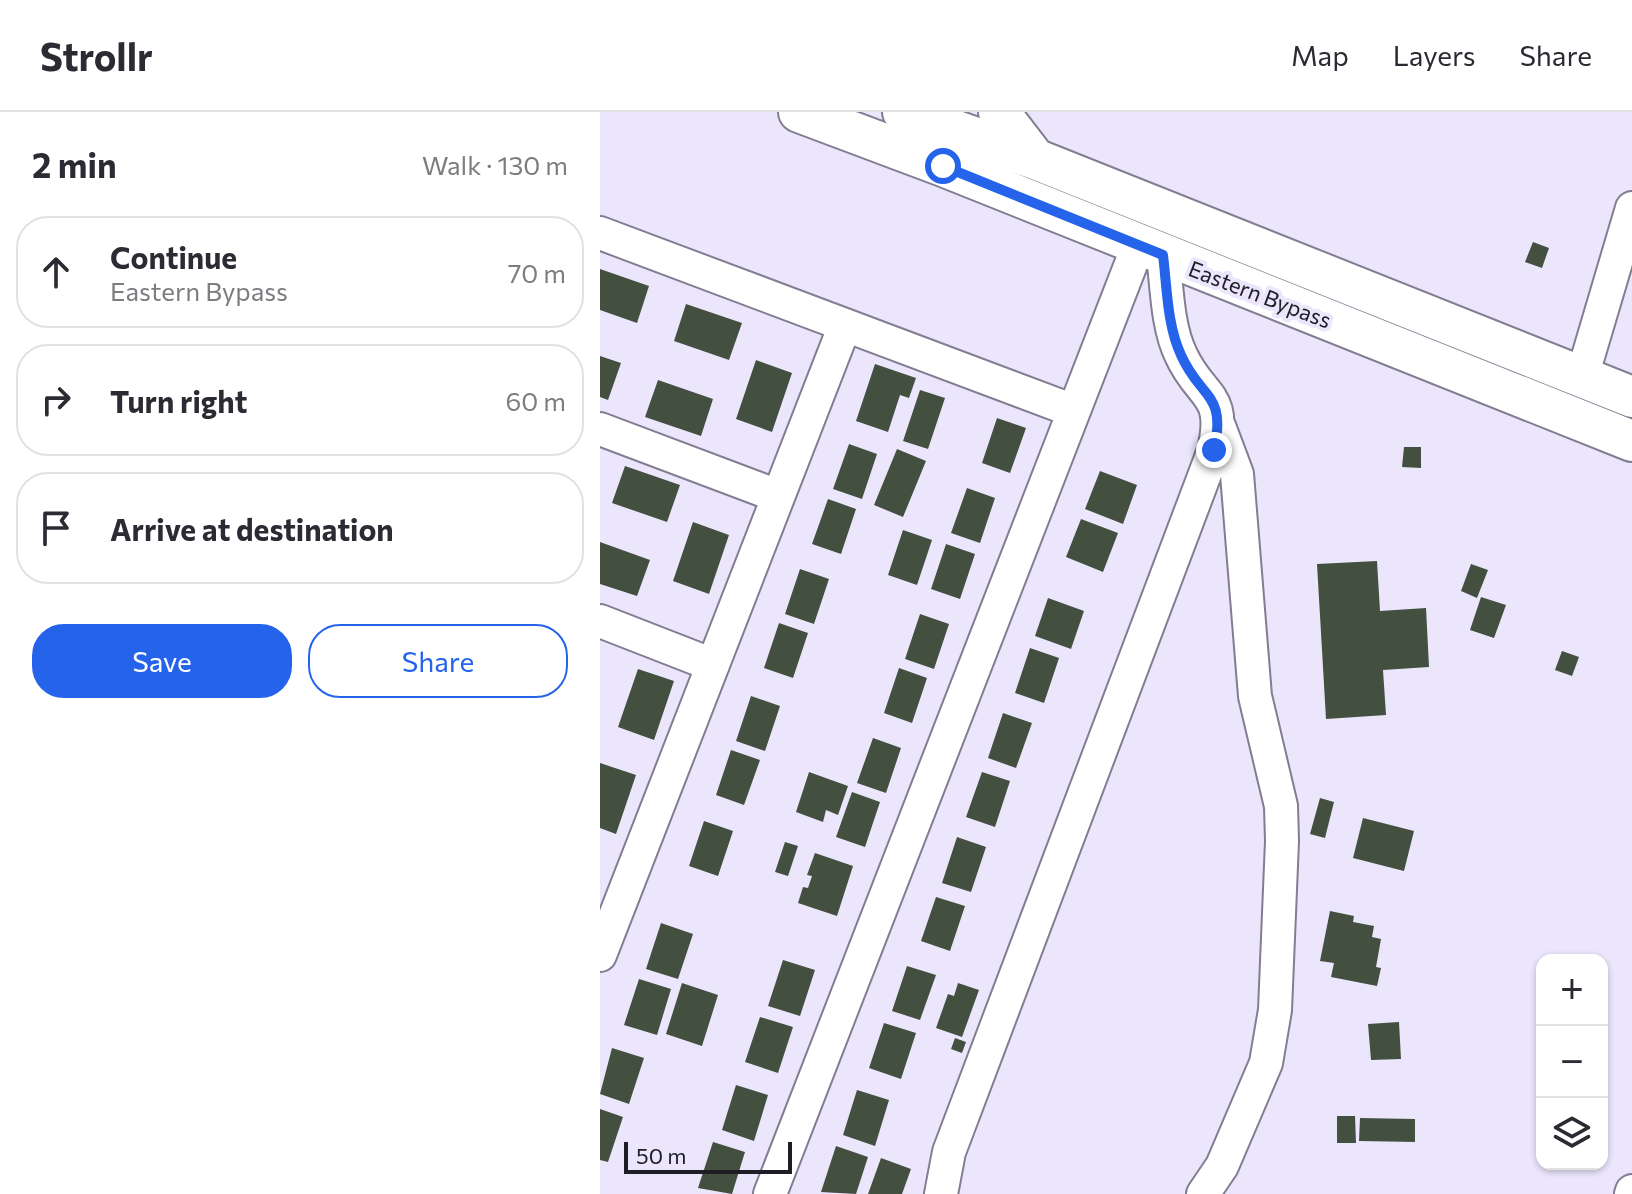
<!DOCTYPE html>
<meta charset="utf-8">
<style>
:root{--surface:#fff;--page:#f7f7f7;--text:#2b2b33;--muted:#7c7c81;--line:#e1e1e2;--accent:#2563eb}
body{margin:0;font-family:Commissioner,sans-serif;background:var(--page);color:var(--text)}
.controls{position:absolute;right:24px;bottom:24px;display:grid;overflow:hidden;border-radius:16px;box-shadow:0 2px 6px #0004}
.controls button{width:72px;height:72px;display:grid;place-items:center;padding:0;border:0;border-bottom:2px solid var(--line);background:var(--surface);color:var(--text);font:40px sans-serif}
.scale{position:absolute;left:24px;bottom:20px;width:168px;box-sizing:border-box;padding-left:8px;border:4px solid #1e1c24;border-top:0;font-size:22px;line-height:28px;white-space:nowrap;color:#1e1c24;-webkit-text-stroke:6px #ece6fd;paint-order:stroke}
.stop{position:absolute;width:24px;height:24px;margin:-18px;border:6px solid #2563eb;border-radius:50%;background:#fff}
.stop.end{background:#2563eb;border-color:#fff;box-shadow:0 2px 8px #0008}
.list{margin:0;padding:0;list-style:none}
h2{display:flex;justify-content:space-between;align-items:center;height:104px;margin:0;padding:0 32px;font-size:34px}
h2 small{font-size:26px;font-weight:400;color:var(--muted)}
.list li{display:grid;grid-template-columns:52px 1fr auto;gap:24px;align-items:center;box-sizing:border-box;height:112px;margin:0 16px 16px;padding:0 16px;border:2px solid var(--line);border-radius:32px}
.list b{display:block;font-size:30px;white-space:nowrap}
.list p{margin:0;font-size:26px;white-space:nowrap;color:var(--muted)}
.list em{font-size:26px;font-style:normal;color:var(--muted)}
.actions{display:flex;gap:16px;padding:24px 32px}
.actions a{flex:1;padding:18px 0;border:2px solid var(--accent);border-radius:32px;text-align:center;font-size:28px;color:var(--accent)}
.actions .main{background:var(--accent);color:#fff}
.icon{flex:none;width:44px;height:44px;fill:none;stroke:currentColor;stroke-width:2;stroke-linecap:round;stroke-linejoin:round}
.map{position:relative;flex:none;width:1032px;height:1082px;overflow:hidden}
header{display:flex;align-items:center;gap:48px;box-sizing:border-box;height:112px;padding:0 40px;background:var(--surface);border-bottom:2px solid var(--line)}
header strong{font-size:38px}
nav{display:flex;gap:44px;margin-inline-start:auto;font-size:28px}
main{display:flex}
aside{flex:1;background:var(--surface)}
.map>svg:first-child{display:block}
</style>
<header>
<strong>Strollr</strong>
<nav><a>Map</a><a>Layers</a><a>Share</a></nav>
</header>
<main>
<aside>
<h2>2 min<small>Walk · 130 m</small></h2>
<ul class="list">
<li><svg class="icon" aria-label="ahead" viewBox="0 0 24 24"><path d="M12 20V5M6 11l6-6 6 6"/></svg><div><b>Continue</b><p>Eastern Bypass</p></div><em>70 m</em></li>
<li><svg class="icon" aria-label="right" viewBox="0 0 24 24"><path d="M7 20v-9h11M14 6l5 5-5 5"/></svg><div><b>Turn right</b></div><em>60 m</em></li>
<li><svg class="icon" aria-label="arrive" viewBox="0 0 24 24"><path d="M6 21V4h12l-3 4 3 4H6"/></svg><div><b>Arrive at destination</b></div></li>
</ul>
<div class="actions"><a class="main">Save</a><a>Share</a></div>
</aside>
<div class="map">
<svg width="1032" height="1082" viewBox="0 0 1032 1082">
<rect width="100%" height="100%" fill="#ece6fd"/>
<path fill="#435040" d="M 933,130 L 949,136 L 942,156 L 925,150 Z
M 0,157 L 49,174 L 37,211 L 0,198 Z
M 86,192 L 142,211 L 129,248 L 74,229 Z
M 0,244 L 21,251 L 8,288 L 0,285 Z
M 156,248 L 192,261 L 172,320 L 136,307 Z
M 275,252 L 316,266 L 309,286 L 300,283 L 288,320 L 256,309 Z
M 58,268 L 113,287 L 101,324 L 45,305 Z
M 320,278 L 345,286 L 328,337 L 303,329 Z
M 397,306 L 426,316 L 410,361 L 382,351 Z
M 249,332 L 277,342 L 262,387 L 233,377 Z
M 804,335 L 821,335 L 821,356 L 802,355 Z
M 297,337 L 326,349 L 303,405 L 274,393 Z
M 25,354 L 80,373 L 67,410 L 12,391 Z
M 500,359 L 537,373 L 523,412 L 485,397 Z
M 367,376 L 395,386 L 380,431 L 351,421 Z
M 228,387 L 256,397 L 241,442 L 212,432 Z
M 481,407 L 518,421 L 503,460 L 466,445 Z
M 93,410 L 129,423 L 109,482 L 73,469 Z
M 303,418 L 332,428 L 317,473 L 288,463 Z
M 0,430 L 50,448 L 37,484 L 0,472 Z
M 346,432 L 375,442 L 360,487 L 331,477 Z
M 777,449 L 780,499 L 826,496 L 829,555 L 783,558 L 786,603 L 726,607 L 717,452 Z
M 871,452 L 888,458 L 877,486 L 861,479 Z
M 200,457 L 229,467 L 214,512 L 185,502 Z
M 881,485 L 906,493 L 894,526 L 870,518 Z
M 448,486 L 484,499 L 471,537 L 435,524 Z
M 320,502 L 349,512 L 334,557 L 305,547 Z
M 179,511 L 208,521 L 193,566 L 164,556 Z
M 430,536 L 459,546 L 444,591 L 415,581 Z
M 962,539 L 979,545 L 972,564 L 955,558 Z
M 299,556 L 327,566 L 312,611 L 284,601 Z
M 38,557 L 74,569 L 54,628 L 18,615 Z
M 151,584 L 180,594 L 165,639 L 136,629 Z
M 403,601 L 432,611 L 416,656 L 388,646 Z
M 273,626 L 301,636 L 286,681 L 257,671 Z
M 131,638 L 160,648 L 144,693 L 116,683 Z
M 0,651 L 36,663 L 16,722 L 0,716 Z
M 209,660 L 248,674 L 238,703 L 226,698 L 223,710 L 196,700 Z
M 382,660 L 410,669 L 395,715 L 366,705 Z
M 252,680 L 280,690 L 265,735 L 236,725 Z
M 720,686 L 734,690 L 725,726 L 710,722 Z
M 763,706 L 814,719 L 804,759 L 753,746 Z
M 104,709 L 133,719 L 118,764 L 89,754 Z
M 357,725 L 386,735 L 371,780 L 342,771 Z
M 185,730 L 198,734 L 188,764 L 175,760 Z
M 215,741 L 253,754 L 237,804 L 198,791 L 203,775 L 208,776 L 212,764 L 207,763 Z
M 336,785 L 365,794 L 350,839 L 321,829 Z
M 730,799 L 754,804 L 753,810 L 774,814 L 772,825 L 781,827 L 776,855 L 781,856 L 777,874 L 731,865 L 734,851 L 720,849 Z
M 61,811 L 93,822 L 78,867 L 46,857 Z
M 183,848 L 215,858 L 200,904 L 168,894 Z
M 307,854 L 336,863 L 320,908 L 292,899 Z
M 39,867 L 71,877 L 57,923 L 24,913 Z
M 82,871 L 118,883 L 102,934 L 66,922 Z
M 358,871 L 379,878 L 362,925 L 336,916 L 348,882 L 354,884 Z
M 160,905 L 193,915 L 178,961 L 145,950 Z
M 799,910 L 801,947 L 771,948 L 768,912 Z
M 284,911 L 316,921 L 301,967 L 269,956 Z
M 355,926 L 366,930 L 362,941 L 351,937 Z
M 12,936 L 44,946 L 29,992 L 0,982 Z
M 136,973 L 168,983 L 154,1029 L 122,1018 Z
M 257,978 L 289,988 L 275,1034 L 243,1023 Z
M 0,997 L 23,1005 L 8,1050 L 0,1048 Z
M 737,1004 L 755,1004 L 756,1031 L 737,1031 Z
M 760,1006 L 815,1007 L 815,1030 L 759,1029 Z
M 113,1030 L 145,1040 L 132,1082 L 98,1076 Z
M 236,1034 L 268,1045 L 256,1082 L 221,1080 Z
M 281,1046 L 311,1057 L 302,1082 L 268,1082 Z"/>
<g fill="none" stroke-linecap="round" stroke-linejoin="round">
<defs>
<path id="minor" d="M 0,121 L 474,299
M 982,265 L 1032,96
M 0,317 L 178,384
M 0,509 L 113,553
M 0,843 L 245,213
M 170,1082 L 538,134
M 341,1082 L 349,1040 L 614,338 C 627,280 601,287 581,243 C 567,214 567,175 563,143
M 603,1082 L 622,1054 L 666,951 L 675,898 L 682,729 L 681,694 L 655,584 L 637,362 L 619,314
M 1031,1082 L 1032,1079"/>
<path id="major" d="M 199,0 L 343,54 L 1032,329
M 303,0 L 435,47 L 1032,285
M 399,0 L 435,47"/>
</defs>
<use href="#minor" stroke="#827d91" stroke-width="36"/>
<use href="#major" stroke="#827d91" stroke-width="44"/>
<use href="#minor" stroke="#fff" stroke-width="32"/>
<use href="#major" stroke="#fff" stroke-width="40"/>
</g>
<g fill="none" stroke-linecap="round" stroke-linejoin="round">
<path stroke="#2563eb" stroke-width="10" d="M 343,54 L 563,143 C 567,175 567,213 581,243 C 600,287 627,280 614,338"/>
</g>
<g text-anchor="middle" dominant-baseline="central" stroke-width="8" stroke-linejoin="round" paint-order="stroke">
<g font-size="22" fill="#1e1c24" stroke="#ece6fd">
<text transform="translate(660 182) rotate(21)">Eastern Bypass</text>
</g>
</g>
</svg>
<div class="controls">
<button>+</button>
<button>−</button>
<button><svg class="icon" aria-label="layers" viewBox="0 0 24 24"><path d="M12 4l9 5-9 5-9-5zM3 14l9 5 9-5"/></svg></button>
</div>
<div class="scale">50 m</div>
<div class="stop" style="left:343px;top:54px"></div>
<div class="stop end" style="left:614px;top:338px"></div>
</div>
</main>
